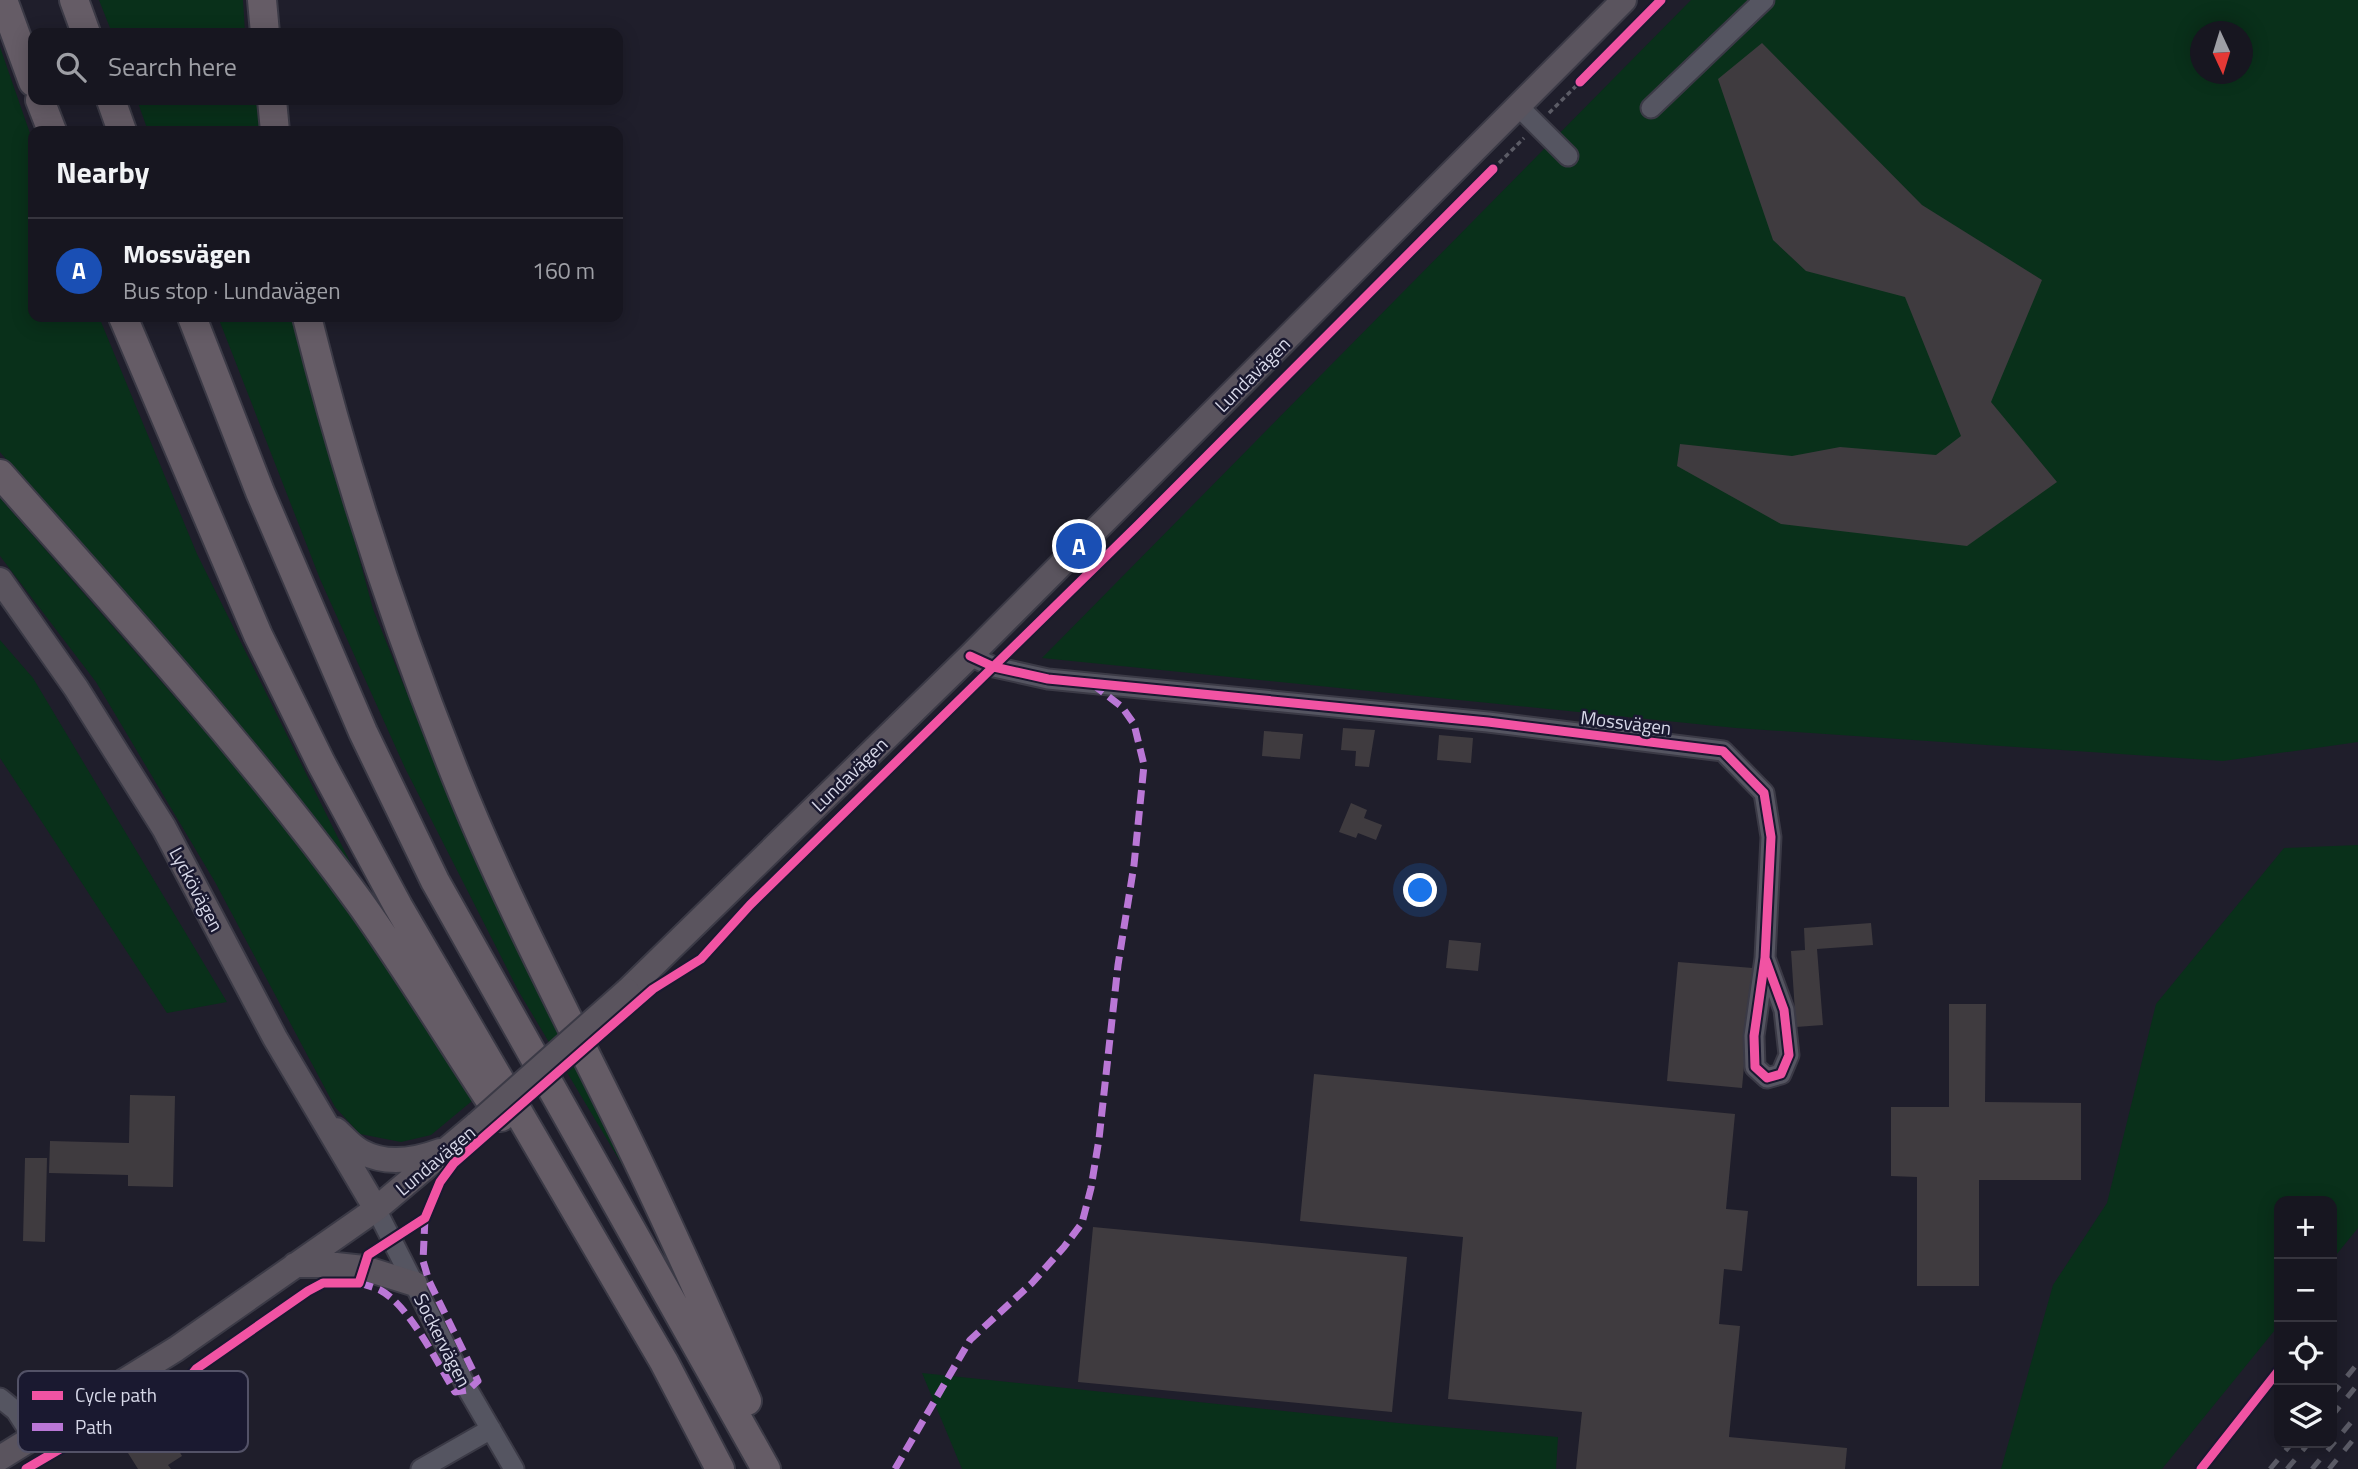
<!DOCTYPE html>
<meta charset="utf-8">
<style>
:root{--surface:#171620;--page:#201f29;--text:#f1f3f6;--muted:#9e9fa5;--line:#36353e;--accent:#2563eb}
body{margin:0;font-family:"Titillium Web",sans-serif;background:var(--page);color:var(--text)}
.controls{position:absolute;right:21px;bottom:21px;display:grid;overflow:hidden;border-radius:14px;box-shadow:0 4px 18px #0003}
.controls button{width:63px;height:63px;display:grid;place-items:center;padding:0;border:0;border-bottom:2px solid var(--line);background:var(--surface);color:var(--text);font:35px sans-serif}
.compass{position:absolute;left:2190px;top:21px;width:63px;height:63px;border-radius:50%;background:var(--surface);box-shadow:0 4px 18px #0003;rotate:176deg}
.you{position:absolute;left:1421px;top:891px;width:24px;height:24px;margin:-18px;border:5px solid #fff;border-radius:50%;background:#1a73e8;box-shadow:0 0 0 10px #1a73e833}
.badge{display:grid;place-items:center;width:46px;height:46px;border-radius:50%;background:var(--accent);color:#fff;font-size:23px;font-weight:700}
.pin{position:absolute;translate:-50% -50%;border:4px solid #fff;box-shadow:0 2px 7px #0006}
.list{margin:0;padding:0;list-style:none}
h2{display:flex;justify-content:space-between;align-items:center;height:91px;margin:0;padding:0 28px;font-size:30px}
h2 small{font-size:23px;font-weight:400;color:var(--muted)}
.list li{display:grid;grid-template-columns:46px 1fr auto;gap:21px;align-items:center;box-sizing:border-box;height:105px;padding:0 28px;border-top:2px solid var(--line)}
.list b{display:block;font-size:26px;white-space:nowrap}
.list p{margin:0;font-size:23px;white-space:nowrap;color:var(--muted)}
.list em{font-size:23px;font-style:normal;color:var(--muted)}
.icon{flex:none;width:38px;height:38px;fill:none;stroke:currentColor;stroke-width:2;stroke-linecap:round;stroke-linejoin:round}
.map{position:relative;flex:none;width:2358px;height:1469px;overflow:hidden}
.search{position:absolute;background:var(--surface);box-shadow:0 4px 18px #0003;left:28px;top:28px;width:595px;height:77px;display:flex;align-items:center;gap:18px;box-sizing:border-box;padding:0 24px;border-radius:14px;color:var(--muted);font-size:26px}
.panel{position:absolute;background:var(--surface);box-shadow:0 4px 18px #0003;left:28px;top:126px;width:595px;height:196px;border-radius:14px}
.map>svg:first-child{display:block}
</style>
<div class="map">
<svg width="2358" height="1469" viewBox="0 0 2358 1469">
<rect width="100%" height="100%" fill="#1f1e2b"/>
<path fill="#09301a" fill-rule="evenodd" d="M 99,0 L 243,0 L 245,33 L 112,33 Z
M 1691,0 L 2358,0 L 2358,742 L 2223,761 L 1736,728 L 1042,658 ZM 2200,32 L 2242,32 L 2242,74 L 2200,74 Z
M 0,47 L 33,142 L 33,317 L 99,317 L 197,554 L 356,874 L 242,734 L 0,452 Z
M 137,100 L 256,100 L 261,131 L 148,131 Z
M 218,317 L 294,317 L 373,609 L 464,835 L 639,1193 L 519,992 L 405,768 L 320,579 Z
M 0,498 L 245,777 L 350,908 L 478,1096 L 431,1135 L 401,1142 L 360,1134 L 335,1107 L 215,882 L 96,682 L 0,556 Z
M 0,640 L 33,678 L 227,1002 L 167,1013 L 0,758 Z
M 2358,845 L 2358,1228 L 2332,1260 L 2332,1201 L 2279,1201 L 2279,1325 L 2162,1469 L 2001,1469 L 2053,1285 L 2107,1203 L 2156,1004 L 2284,848 Z
M 922,1373 L 1398,1423 L 1558,1437 L 1556,1469 L 962,1469 Z"/>
<path fill="#3f3b3f" d="M 1762,43 L 1922,205 L 2042,280 L 1991,402 L 2057,482 L 1967,546 L 1781,524 L 1677,466 L 1680,444 L 1792,456 L 1840,447 L 1936,455 L 1961,436 L 1905,297 L 1806,271 L 1773,240 L 1718,79 Z
M 1343,728 L 1375,730 L 1369,767 L 1355,766 L 1356,751 L 1341,750 Z
M 1264,731 L 1303,734 L 1300,759 L 1262,756 Z
M 1439,735 L 1473,738 L 1471,763 L 1437,760 Z
M 1351,803 L 1367,810 L 1364,818 L 1382,825 L 1376,840 L 1358,833 L 1356,838 L 1339,832 Z
M 1871,923 L 1873,945 L 1817,949 L 1823,1025 L 1796,1027 L 1791,951 L 1805,950 L 1804,928 Z
M 1449,940 L 1481,943 L 1478,971 L 1446,968 Z
M 1678,962 L 1753,968 L 1742,1088 L 1667,1081 Z
M 1949,1004 L 1986,1004 L 1985,1102 L 2081,1103 L 2081,1180 L 1979,1180 L 1979,1286 L 1917,1286 L 1917,1177 L 1891,1176 L 1891,1107 L 1949,1107 Z
M 1314,1074 L 1735,1114 L 1726,1209 L 1748,1211 L 1742,1271 L 1724,1269 L 1719,1324 L 1740,1326 L 1729,1437 L 1847,1448 L 1845,1469 L 1576,1469 L 1582,1412 L 1448,1399 L 1463,1237 L 1300,1221 Z
M 130,1095 L 175,1096 L 173,1187 L 128,1186 L 128,1175 L 49,1173 L 50,1141 L 129,1143 Z
M 25,1158 L 47,1158 L 45,1242 L 23,1241 Z
M 1093,1227 L 1407,1257 L 1392,1412 L 1078,1382 Z
M 167,1430 L 182,1456 L 168,1465 L 171,1469 L 138,1469 L 128,1453 Z"/>
<g fill="none" stroke-linecap="round" stroke-linejoin="round">
<defs>
<path id="minor" d="M 1518,106 L 1568,156
M 1651,108 L 1764,0
M 970,656 L 994,667 L 1048,679 L 1488,722 L 1723,751 L 1764,793 L 1771,837 L 1765,958 L 1754,1036 L 1755,1067 L 1767,1078 L 1781,1074 L 1789,1055 L 1784,1010 L 1765,958
M 376,1209 L 468,1390 L 514,1469
M 0,1398 L 16,1411 L 34,1439
M 421,1469 L 491,1429"/>
<path id="major" d="M 0,580 L 76,688 L 164,828 L 275,1038 L 376,1209
M 627,991 L 970,656 L 1624,0
M 336,1130 C 344,1137 353,1148 362,1152 C 386,1165 416,1160 440,1151
M 295,1265 L 336,1265 L 364,1268 L 415,1284
M 0,1458 L 176,1349 L 376,1209 L 477,1124"/>
<path id="highway" d="M 3,0 L 33,82
M 74,0 L 86,33
M 262,0 L 265,33
M 40,100 L 52,131
M 111,100 L 122,131
M 272,100 L 275,131
M 123,317 L 258,635 L 321,763 L 398,906 L 664,1362 L 720,1469
M 192,317 L 260,492 L 363,732 L 435,881 L 766,1469
M 307,317 C 346,474 396,626 456,776 C 504,896 565,1012 622,1128 C 666,1218 707,1310 747,1401
M 0,474 C 124,614 251,753 361,904 C 410,973 454,1046 501,1117"/>
</defs>
<use href="#minor" stroke="#3b3a46" stroke-width="23"/>
<use href="#major" stroke="#3b3a46" stroke-width="28"/>
<use href="#highway" stroke="#3b3a46" stroke-width="32"/>
<path stroke="#5c5c66" stroke-width="3.5" stroke-dasharray="5 3.5" stroke-linecap="butt" d="M 1549,113 L 1580,82
M 1493,169 L 1524,138"/>
<use href="#minor" stroke="#555561" stroke-width="19"/>
<use href="#major" stroke="#5a545e" stroke-width="24"/>
<use href="#highway" stroke="#655c66" stroke-width="28"/>
<path stroke="#5b5b66" stroke-width="5" stroke-dasharray="12 12" stroke-linecap="butt" d="M 2332,1395 L 2358,1363
M 2332,1416 L 2358,1384
M 2270,1469 L 2292,1443
M 2287,1469 L 2309,1443
M 2312,1469 L 2358,1414
M 2329,1469 L 2358,1434"/>
<defs>
<path id="major-bridge" d="M 477,1124 L 627,991"/>
</defs>
<use href="#major-bridge" stroke="#3b3a46" stroke-width="28" stroke-linecap="butt"/>
<use href="#major-bridge" stroke="#5a545e" stroke-width="24"/>
<path stroke="#ba77d6" stroke-width="7" stroke-dasharray="14 7" stroke-linecap="butt" d="M 359,1283 C 365,1285 374,1287 380,1290 C 409,1305 438,1364 455,1392 L 468,1390 L 478,1381 L 429,1281 L 423,1261 L 425,1218
M 895,1469 L 970,1340 L 1032,1283 L 1064,1247 L 1082,1223 L 1091,1188 L 1099,1139 L 1118,965 L 1134,865 L 1144,765 L 1134,724 L 1122,707 L 1095,686"/>
<defs>
<path id="cycleway" d="M 1580,82 L 1661,0
M 970,656 L 994,667 L 1048,679 L 1488,722 L 1723,751 L 1764,793 L 1771,837 L 1765,958 L 1754,1036 L 1755,1067 L 1767,1078 L 1781,1074 L 1789,1055 L 1784,1010 L 1765,958
M 26,1469 L 94,1429 L 150,1410 L 176,1394 L 196,1369 L 308,1291 L 323,1283 L 359,1283 L 368,1255 L 425,1218 L 440,1182 L 454,1163 L 653,989 L 701,959 L 750,905 L 1138,525 L 1493,169
M 2201,1469 L 2279,1370"/>
</defs>
<use href="#cycleway" stroke="#1a1930" stroke-width="13"/>
<use href="#cycleway" stroke="#f153a3" stroke-width="9"/>
</g>
<g text-anchor="middle" dominant-baseline="central" stroke-width="5" stroke-linejoin="round" paint-order="stroke">
<g font-size="19" fill="#d7d8e8" stroke="#1a1930">
<text transform="translate(1252 374) rotate(-45)">Lundavägen</text>
<text transform="translate(1626 722) rotate(7)">Mossvägen</text>
<text transform="translate(849 774) rotate(-44)">Lundavägen</text>
<text transform="translate(197 889) rotate(62)">Lyckövägen</text>
<text transform="translate(435 1160) rotate(-40)">Lundavägen</text>
<text transform="translate(443 1340) rotate(63)">Sockervägen</text>
</g>
</g>
<rect x="18" y="1371" width="230" height="81" rx="10" fill="#1a1930" stroke="#535267" stroke-width="2"/>
<rect x="32" y="1391" width="31" height="9" fill="#f153a3"/>
<rect x="32" y="1423" width="31" height="8" fill="#ba77d6"/>
<g font-size="19" fill="#d7d8e8">
<text x="75" y="1402">Cycle path</text>
<text x="75" y="1434">Path</text>
</g>
</svg>
<div class="controls">
<button>+</button>
<button>−</button>
<button><svg class="icon" aria-label="locate" viewBox="0 0 24 24"><circle cx="12" cy="12" r="6"/><path d="M12 2v4M12 18v4M2 12h4M18 12h4"/></svg></button>
<button><svg class="icon" aria-label="layers" viewBox="0 0 24 24"><path d="M12 4l9 5-9 5-9-5zM3 14l9 5 9-5"/></svg></button>
</div>
<svg class="compass" viewBox="-18 -18 36 36"><path d="M0-13l5 13h-10z" fill="#e53935"/><path d="M0 13l5-13h-10z" fill="#9e9fa5"/></svg>
<div class="you"></div>
<div class="pin badge" style="left:1079px;top:546px;background:#1a4fb4">A</div>
<div class="search"><svg class="icon" aria-label="search" viewBox="0 0 24 24"><circle cx="10" cy="10" r="6"/><path d="M15 15l6 6"/></svg>Search here</div>
<section class="panel">
<h2>Nearby<small></small></h2>
<ul class="list">
<li><span class="badge" style="background:#1a4fb4">A</span><div><b>Mossvägen</b><p>Bus stop · Lundavägen</p></div><em>160 m</em></li>
</ul>
</section>
</div>
